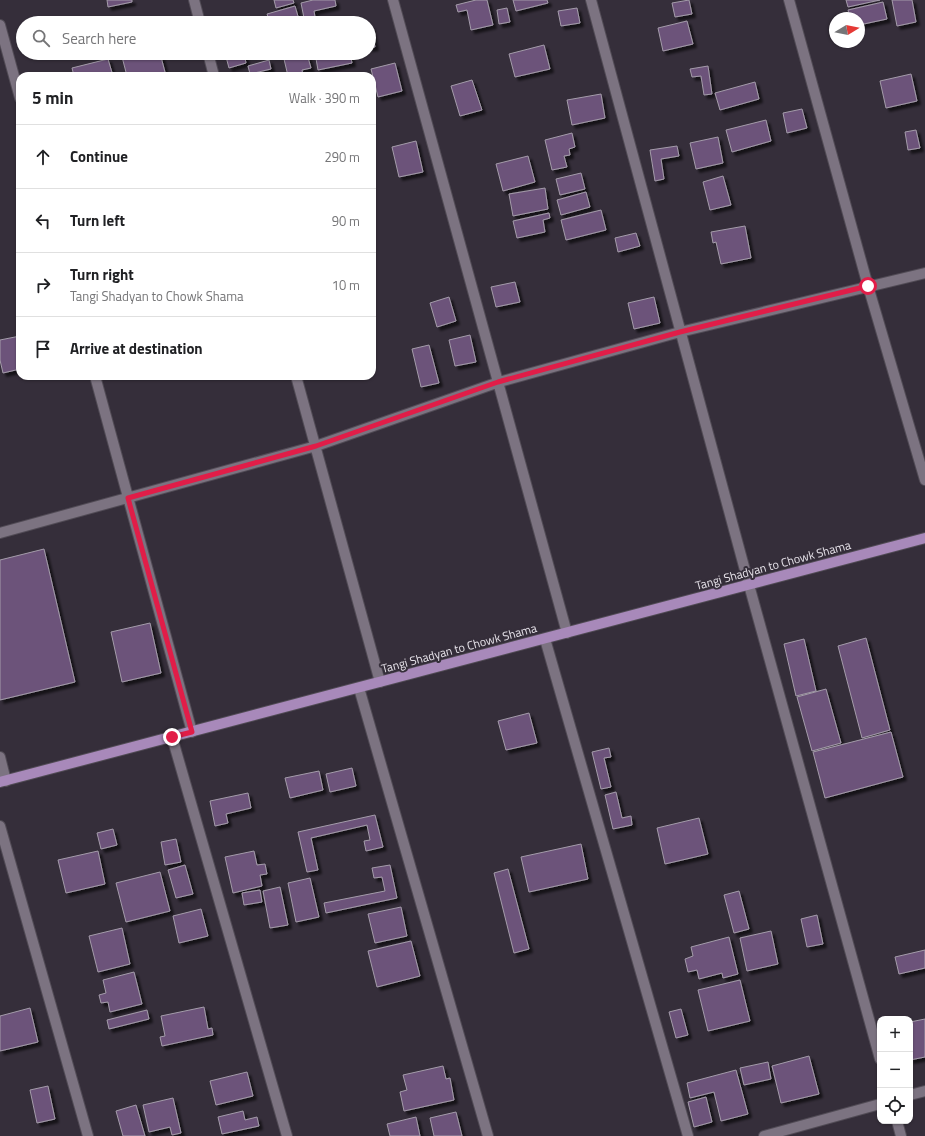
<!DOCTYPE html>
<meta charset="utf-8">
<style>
:root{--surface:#fff;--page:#f2f2f2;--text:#202124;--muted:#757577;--line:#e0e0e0}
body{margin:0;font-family:"Titillium Web",sans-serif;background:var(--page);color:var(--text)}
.controls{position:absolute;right:12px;bottom:12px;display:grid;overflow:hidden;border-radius:8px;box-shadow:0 1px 3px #0004}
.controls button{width:36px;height:36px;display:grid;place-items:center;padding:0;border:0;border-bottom:1px solid var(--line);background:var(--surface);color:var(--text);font:20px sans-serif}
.compass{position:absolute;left:829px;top:12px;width:36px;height:36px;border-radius:50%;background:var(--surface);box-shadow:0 1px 3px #0004;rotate:80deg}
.stop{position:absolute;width:12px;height:12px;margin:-9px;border:3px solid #e11d48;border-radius:50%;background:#fff}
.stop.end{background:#e11d48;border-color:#fff;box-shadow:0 1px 4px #0008}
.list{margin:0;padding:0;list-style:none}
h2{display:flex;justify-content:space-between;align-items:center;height:52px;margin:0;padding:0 16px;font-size:17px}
h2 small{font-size:13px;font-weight:400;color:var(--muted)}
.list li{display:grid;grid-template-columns:26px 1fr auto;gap:12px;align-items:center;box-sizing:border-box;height:64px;padding:0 16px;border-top:1px solid var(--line)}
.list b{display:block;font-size:15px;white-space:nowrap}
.list p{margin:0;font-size:13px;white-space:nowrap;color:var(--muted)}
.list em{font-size:13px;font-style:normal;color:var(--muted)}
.icon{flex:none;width:22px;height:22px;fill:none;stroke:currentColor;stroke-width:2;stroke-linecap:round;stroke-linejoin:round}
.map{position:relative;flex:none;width:925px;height:1136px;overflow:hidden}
.search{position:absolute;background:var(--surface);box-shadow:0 1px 3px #0004;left:16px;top:16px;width:360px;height:44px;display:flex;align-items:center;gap:10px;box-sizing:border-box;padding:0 14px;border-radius:22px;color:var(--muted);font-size:15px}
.panel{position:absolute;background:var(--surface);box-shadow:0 1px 3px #0004;left:16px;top:72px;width:360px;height:308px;border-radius:12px}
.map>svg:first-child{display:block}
</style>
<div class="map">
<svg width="925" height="1136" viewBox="0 0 925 1136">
<defs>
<filter id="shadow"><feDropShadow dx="3.5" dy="3.5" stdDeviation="1" flood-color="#0009"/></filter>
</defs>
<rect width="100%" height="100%" fill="#352e3a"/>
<path fill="#6c537a" stroke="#a49caa" filter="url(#shadow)" d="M 107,0 L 132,0 L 132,2 L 108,7 Z
M 274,0 L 293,0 L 294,3 L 276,8 Z
M 313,0 L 335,0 L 336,6 L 314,11 L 316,23 L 305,23 L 301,3 Z
M 476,0 L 487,0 L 493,25 L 471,30 L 467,10 L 458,12 L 456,5 Z
M 513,0 L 547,0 L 548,3 L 516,11 Z
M 689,0 L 692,14 L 675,17 L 672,3 Z
M 846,0 L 880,0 L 848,7 Z
M 892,0 L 912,0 L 916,22 L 897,26 Z
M 883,2 L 887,19 L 859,25 L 859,18 L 850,18 L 848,10 Z
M 295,6 L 300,23 L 270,23 L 267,14 Z
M 507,8 L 510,22 L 499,24 L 497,10 Z
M 577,8 L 580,23 L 561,26 L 558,11 Z
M 687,21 L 693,44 L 663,51 L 658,28 Z
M 371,26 L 375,47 L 369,48 L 369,27 Z
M 544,45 L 550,69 L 515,77 L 509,54 Z
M 121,53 L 160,53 L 166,76 L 127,76 Z
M 225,53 L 244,53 L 246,63 L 229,68 Z
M 315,53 L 350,53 L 352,63 L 318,70 Z
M 307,54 L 311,68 L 302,70 L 303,76 L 288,76 L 284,59 Z
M 108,59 L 113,76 L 74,76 L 72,68 Z
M 269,60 L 271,69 L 250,74 L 248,66 Z
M 395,63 L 402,91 L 378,97 L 371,69 Z
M 708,66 L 712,94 L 704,95 L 701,76 L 692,77 L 690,69 Z
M 911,74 L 917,101 L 886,108 L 880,81 Z
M 472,80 L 482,110 L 460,116 L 451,86 Z
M 755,82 L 759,99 L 720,110 L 715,93 Z
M 601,94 L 605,118 L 572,125 L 567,100 Z
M 802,109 L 807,128 L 787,133 L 783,113 Z
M 766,120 L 771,141 L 732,152 L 726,130 Z
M 916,130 L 920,148 L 908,150 L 905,132 Z
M 572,133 L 575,147 L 569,149 L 570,155 L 564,156 L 567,167 L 552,170 L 545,140 Z
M 718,137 L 723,163 L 696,169 L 690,143 Z
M 416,141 L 423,172 L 399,177 L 392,147 Z
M 677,146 L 679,156 L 661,159 L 664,179 L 655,181 L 650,150 Z
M 528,156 L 535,182 L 503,191 L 496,164 Z
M 581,173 L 585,189 L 560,195 L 556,179 Z
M 723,176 L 731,205 L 710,210 L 703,182 Z
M 545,188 L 548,209 L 513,216 L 509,194 Z
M 586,192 L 590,207 L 561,215 L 557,200 Z
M 601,210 L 606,230 L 566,240 L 561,220 Z
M 549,213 L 550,218 L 543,220 L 545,232 L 517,238 L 513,221 Z
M 745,226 L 751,258 L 721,264 L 716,242 L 713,243 L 711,232 Z
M 636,233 L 640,246 L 618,252 L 615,238 Z
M 515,282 L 520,302 L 496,307 L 491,287 Z
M 449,297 L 456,321 L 437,327 L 430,303 Z
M 654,297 L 660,323 L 634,329 L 628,303 Z
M 470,335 L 476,362 L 455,366 L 449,340 Z
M 20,336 L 20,369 L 3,373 L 0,360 L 0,340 Z
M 429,345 L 439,383 L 421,387 L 412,349 Z
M 44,549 L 75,682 L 0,700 L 0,560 Z
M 150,623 L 161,673 L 122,682 L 111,632 Z
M 866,638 L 890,730 L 862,738 L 838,646 Z
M 804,639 L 816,691 L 796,696 L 784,644 Z
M 826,689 L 841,743 L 812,751 L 797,697 Z
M 529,713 L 537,743 L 506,750 L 498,721 Z
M 891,732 L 903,777 L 825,798 L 813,752 Z
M 609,748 L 611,757 L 604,758 L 611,787 L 601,789 L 592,752 Z
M 352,768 L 356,786 L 330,792 L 326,774 Z
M 319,771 L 323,790 L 290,798 L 285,778 Z
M 616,792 L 622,818 L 631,816 L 632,825 L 613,829 L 605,795 Z
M 248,793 L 251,808 L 226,814 L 228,823 L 215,826 L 210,801 Z
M 375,815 L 383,847 L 366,851 L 364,841 L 370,840 L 367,825 L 311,838 L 318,870 L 307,872 L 298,832 Z
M 699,818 L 708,854 L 665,864 L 657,828 Z
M 113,829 L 117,845 L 101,849 L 97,833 Z
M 176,839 L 181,862 L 165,865 L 161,842 Z
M 581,844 L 588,879 L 529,892 L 521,857 Z
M 98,851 L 105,884 L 66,893 L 58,860 Z
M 254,851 L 257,865 L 265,864 L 267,874 L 260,875 L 262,886 L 233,893 L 225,857 Z
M 185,865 L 193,894 L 176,898 L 168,870 Z
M 390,865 L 397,898 L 326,913 L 324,903 L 385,891 L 382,877 L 374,878 L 372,868 Z
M 508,869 L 529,949 L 514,953 L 494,873 Z
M 160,872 L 170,911 L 126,922 L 116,883 Z
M 310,878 L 319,917 L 296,922 L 288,883 Z
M 280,887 L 288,925 L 270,928 L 263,891 Z
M 260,890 L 262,902 L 244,905 L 242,893 Z
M 739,891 L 749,929 L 734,933 L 724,895 Z
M 401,907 L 407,936 L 375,943 L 368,914 Z
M 201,909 L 208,936 L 179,943 L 173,916 Z
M 817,915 L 823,944 L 807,947 L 801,919 Z
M 122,928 L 130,964 L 98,972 L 89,936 Z
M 771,931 L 778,964 L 747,971 L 740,938 Z
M 729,937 L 738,974 L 723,978 L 722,973 L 699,979 L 697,970 L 688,972 L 685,959 L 693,956 L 691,947 Z
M 411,941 L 420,976 L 377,987 L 368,951 Z
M 925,950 L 925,968 L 899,974 L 895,957 Z
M 134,972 L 142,1004 L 110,1012 L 108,1002 L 101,1003 L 99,995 L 106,993 L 103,980 Z
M 740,980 L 750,1021 L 708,1031 L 698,990 Z
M 204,1007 L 208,1029 L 212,1028 L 213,1035 L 162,1046 L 160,1037 L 165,1036 L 161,1016 Z
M 30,1008 L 38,1042 L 0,1051 L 0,1016 Z
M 681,1009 L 688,1035 L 676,1038 L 669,1012 Z
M 147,1010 L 149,1019 L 109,1029 L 107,1020 Z
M 925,1019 L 925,1057 L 910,1060 L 910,1022 Z
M 809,1056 L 819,1094 L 781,1103 L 772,1066 Z
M 768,1062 L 771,1079 L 744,1085 L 740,1068 Z
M 443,1066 L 446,1079 L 450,1078 L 454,1100 L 404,1111 L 400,1092 L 407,1090 L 403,1075 Z
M 736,1070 L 748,1114 L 721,1121 L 714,1092 L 690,1098 L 687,1083 Z
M 247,1072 L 253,1096 L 216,1105 L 210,1081 Z
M 48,1086 L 55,1119 L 37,1123 L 30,1090 Z
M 706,1097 L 712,1122 L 694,1127 L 688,1102 Z
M 173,1098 L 181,1133 L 172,1135 L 170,1127 L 149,1132 L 143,1105 Z
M 136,1105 L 145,1136 L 123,1136 L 116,1111 Z
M 243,1111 L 245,1120 L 257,1117 L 259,1126 L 222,1134 L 218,1117 Z
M 456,1112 L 462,1136 L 434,1136 L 430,1118 Z
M 416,1117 L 420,1136 L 390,1136 L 387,1124 Z"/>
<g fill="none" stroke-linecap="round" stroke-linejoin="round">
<defs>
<path id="street" d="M 194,0 L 200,23
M 393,0 L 567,633
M 591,0 L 749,585 L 880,1059
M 789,0 L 868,286 L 925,480
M 0,25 L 20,98
M 208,53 L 214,76
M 95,376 L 192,732
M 296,376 L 380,682
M 0,533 L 316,446 L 499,382 L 680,332 L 925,273
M 545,639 L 688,1136
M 359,688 L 488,1136
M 172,737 L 287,1136
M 0,757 L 6,781
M 0,826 L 88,1136
M 910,1095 L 925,1091
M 897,1121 L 901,1136
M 764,1136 L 880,1104"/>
<path id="primary" d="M 0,782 L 925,538"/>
</defs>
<use href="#street" stroke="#514b55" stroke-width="12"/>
<use href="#primary" stroke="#514b55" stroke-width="12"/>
<use href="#street" stroke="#7c7381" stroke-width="10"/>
<use href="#primary" stroke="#a889ba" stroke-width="10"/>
</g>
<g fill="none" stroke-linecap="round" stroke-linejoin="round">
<path stroke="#e11d48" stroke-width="5" d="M 172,737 L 192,732 L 128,498 L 316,446 L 498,382 L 680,332 L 868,286"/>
</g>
<g text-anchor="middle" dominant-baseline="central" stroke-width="4" stroke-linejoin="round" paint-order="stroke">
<g font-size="12" fill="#e6e2e9" stroke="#352e3a">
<text transform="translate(773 565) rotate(-15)">Tangi Shadyan to Chowk Shama</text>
<text transform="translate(459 648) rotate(-15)">Tangi Shadyan to Chowk Shama</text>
</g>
</g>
</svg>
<div class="controls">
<button>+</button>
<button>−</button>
<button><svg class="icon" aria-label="locate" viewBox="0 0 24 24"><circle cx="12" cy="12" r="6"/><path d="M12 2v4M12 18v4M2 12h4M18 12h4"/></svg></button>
</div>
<svg class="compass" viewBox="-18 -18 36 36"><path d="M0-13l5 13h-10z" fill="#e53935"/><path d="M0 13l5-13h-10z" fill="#757577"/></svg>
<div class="stop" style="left:868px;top:286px"></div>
<div class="stop end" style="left:172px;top:737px"></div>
<div class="search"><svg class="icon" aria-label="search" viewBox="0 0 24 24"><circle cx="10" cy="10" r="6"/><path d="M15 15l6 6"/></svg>Search here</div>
<section class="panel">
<h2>5 min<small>Walk · 390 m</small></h2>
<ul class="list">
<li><svg class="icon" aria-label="ahead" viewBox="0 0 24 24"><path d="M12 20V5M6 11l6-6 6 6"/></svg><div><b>Continue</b></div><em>290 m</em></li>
<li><svg class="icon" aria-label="left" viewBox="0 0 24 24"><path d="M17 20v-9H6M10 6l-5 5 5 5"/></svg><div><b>Turn left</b></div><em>90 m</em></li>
<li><svg class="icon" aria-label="right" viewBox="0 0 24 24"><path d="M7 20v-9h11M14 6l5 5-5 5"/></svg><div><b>Turn right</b><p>Tangi Shadyan to Chowk Shama</p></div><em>10 m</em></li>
<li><svg class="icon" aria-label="arrive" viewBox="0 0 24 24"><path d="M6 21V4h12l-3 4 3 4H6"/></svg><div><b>Arrive at destination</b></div></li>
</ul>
</section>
</div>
